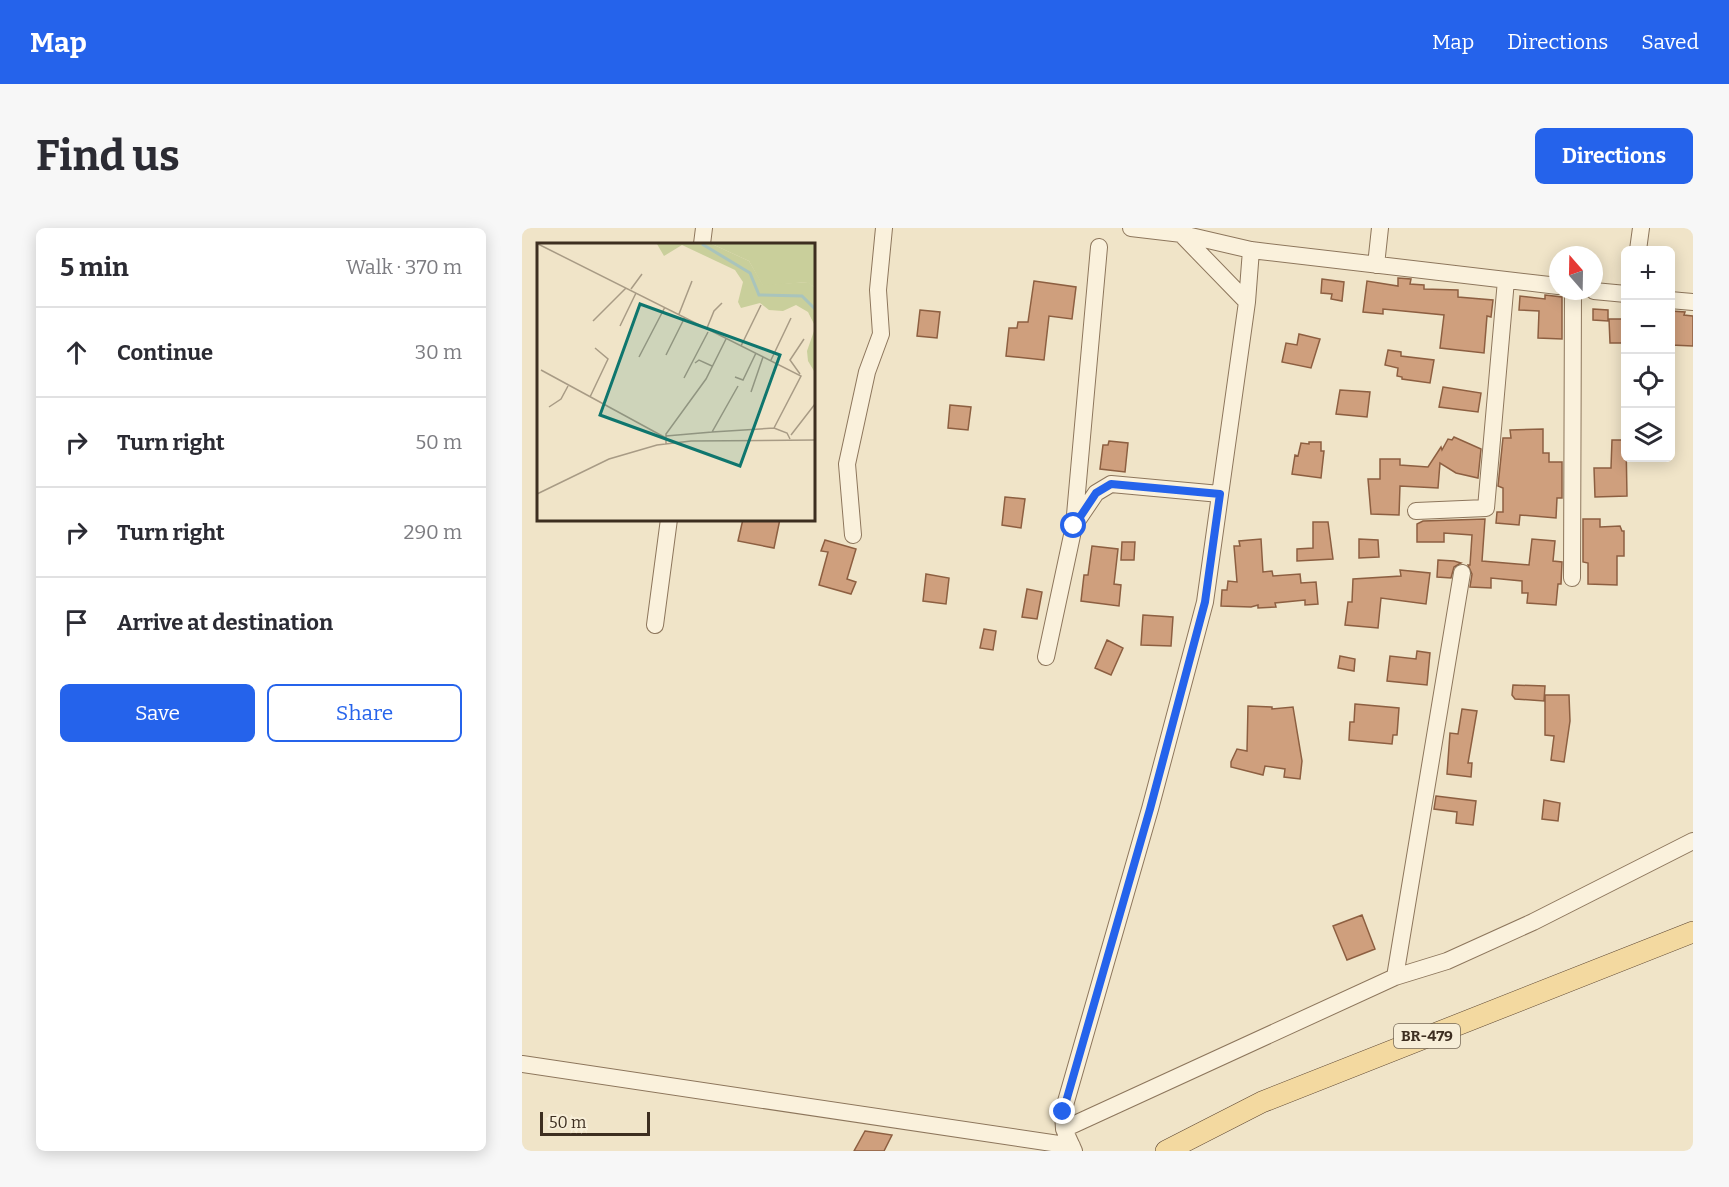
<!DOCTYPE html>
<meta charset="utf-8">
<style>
:root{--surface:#fff;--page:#f7f7f7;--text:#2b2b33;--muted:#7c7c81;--line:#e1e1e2;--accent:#2563eb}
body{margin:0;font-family:Bitter,serif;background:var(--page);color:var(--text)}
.controls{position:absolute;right:18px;top:18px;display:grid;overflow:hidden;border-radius:9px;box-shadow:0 3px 15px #0003}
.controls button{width:54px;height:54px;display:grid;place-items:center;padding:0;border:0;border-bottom:2px solid var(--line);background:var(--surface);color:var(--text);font:30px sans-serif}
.compass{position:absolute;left:1027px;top:18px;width:54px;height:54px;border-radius:50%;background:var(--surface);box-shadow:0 3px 15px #0003;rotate:340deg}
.scale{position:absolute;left:18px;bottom:15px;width:110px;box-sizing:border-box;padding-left:6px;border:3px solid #3d2e20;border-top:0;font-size:16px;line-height:21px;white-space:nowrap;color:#3d2e20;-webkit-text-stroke:4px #f7eed8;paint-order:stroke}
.stop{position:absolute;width:18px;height:18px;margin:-14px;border:4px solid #2563eb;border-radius:50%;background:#fff}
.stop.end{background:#2563eb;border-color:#fff;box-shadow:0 2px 6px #0008}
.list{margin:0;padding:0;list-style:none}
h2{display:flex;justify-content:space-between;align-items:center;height:78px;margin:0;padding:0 24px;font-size:26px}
h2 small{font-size:20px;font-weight:400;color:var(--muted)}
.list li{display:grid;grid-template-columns:39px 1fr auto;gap:18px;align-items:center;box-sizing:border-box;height:90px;padding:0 24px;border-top:2px solid var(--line)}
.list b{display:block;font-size:22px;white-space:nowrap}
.list em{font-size:20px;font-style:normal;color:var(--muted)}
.actions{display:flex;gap:12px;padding:18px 24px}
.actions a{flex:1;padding:14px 0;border:2px solid var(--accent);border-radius:9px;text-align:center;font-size:21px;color:var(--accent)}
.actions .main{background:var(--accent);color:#fff}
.icon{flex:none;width:33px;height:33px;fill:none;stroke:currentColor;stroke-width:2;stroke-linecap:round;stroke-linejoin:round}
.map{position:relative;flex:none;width:1171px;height:923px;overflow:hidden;border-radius:9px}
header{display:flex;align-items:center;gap:36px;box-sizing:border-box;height:84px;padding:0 30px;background:var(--accent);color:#fff}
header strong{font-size:28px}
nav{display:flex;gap:33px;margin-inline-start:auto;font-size:21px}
.intro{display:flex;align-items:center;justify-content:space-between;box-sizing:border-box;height:144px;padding:0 36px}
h1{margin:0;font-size:42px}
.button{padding:15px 27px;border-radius:9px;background:var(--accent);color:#fff;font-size:21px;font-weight:700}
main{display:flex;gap:36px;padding:0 36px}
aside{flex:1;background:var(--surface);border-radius:9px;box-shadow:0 3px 15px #0003}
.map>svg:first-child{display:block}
</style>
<header>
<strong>Map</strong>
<nav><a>Map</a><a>Directions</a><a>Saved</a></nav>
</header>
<div class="intro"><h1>Find us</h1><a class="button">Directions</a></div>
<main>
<aside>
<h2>5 min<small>Walk · 370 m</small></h2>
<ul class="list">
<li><svg class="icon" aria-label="ahead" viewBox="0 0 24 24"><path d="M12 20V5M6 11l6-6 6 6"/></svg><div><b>Continue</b></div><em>30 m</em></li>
<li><svg class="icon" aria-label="right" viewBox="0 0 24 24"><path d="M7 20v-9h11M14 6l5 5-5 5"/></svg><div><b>Turn right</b></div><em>50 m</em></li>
<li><svg class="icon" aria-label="right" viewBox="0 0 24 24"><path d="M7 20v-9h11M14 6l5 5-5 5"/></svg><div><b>Turn right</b></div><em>290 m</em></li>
<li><svg class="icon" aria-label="arrive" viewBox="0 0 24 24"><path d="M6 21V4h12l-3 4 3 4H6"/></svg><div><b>Arrive at destination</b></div></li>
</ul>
<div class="actions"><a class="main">Save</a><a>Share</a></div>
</aside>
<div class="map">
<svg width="1171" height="923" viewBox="0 0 1171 923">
<rect width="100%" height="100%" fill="#f0e4c8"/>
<path fill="#cf9f7d" stroke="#8d5f41" stroke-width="1.5" d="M 876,50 L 889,51 L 888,56 L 902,57 L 902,61 L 936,62 L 936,69 L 971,72 L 969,89 L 965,88 L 962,125 L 918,120 L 922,87 L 861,81 L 861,86 L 841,84 L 845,53 L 876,58 Z
M 800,51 L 822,54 L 820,73 L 809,71 L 810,66 L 799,65 Z
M 512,53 L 554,59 L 550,91 L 527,88 L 522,132 L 484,128 L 487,100 L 495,100 L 496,94 L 506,94 Z
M 1023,67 L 1040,69 L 1040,111 L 1016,110 L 1017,83 L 997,82 L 998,68 L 1023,71 Z
M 1071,81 L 1086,82 L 1086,93 L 1071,92 Z
M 398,82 L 418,84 L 415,110 L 395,108 Z
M 1149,83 L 1163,84 L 1162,87 L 1171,88 L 1171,118 L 1149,117 Z
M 1087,91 L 1104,91 L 1104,115 L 1088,115 Z
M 777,106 L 798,111 L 789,140 L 760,134 L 764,115 L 775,117 Z
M 866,122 L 879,124 L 879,128 L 912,132 L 908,155 L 880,151 L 880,149 L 875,148 L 876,140 L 863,137 Z
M 921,159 L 959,165 L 956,184 L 917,179 Z
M 818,162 L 848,164 L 845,189 L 814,186 Z
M 428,177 L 449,179 L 446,202 L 426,200 Z
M 1021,201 L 1021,225 L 1027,225 L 1027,234 L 1040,234 L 1040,270 L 1035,270 L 1034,290 L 998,287 L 997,297 L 974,295 L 975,284 L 981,284 L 981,260 L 976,258 L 981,210 L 989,210 L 988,202 Z
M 932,209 L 959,221 L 956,250 L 934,245 L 918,235 L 916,260 L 878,258 L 877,287 L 849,286 L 846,251 L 858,251 L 858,231 L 878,231 L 878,237 L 906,239 L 919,219 L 920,222 L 926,211 L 930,212 Z
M 1090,212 L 1104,212 L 1105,268 L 1073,269 L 1072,240 L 1089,240 Z
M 587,213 L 606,215 L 603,244 L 578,241 L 581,217 L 586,217 Z
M 787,214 L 799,214 L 799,223 L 802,223 L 799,250 L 770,246 L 773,227 L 776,228 L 779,215 L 787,216 Z
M 483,269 L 503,271 L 499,300 L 480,297 Z
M 221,291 L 258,291 L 252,320 L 216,313 Z
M 963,291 L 960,333 L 1007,337 L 1010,311 L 1033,313 L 1031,333 L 1040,334 L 1039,356 L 1036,356 L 1034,377 L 1005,375 L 1006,365 L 1000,365 L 1000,353 L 969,350 L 969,360 L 948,359 L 950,346 L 946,337 L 948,337 L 950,307 L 922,305 L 922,314 L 895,314 L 895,296 L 901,293 Z
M 1061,291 L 1078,291 L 1078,299 L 1098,298 L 1100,303 L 1102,303 L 1102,328 L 1095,328 L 1095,357 L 1066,356 L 1066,335 L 1061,334 Z
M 791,294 L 806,294 L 811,331 L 775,333 L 775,321 L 791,320 Z
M 739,311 L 741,344 L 750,343 L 751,348 L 778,346 L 779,355 L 794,354 L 796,376 L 783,377 L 783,372 L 753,375 L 754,379 L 736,380 L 736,377 L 729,379 L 699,378 L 700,362 L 705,362 L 706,353 L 715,354 L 712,318 L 718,318 L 717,313 Z
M 837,311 L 856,312 L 857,329 L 837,330 Z
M 303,312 L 334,321 L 325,351 L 334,354 L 329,366 L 297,357 L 306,324 L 299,323 Z
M 600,314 L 613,314 L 612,332 L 599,332 Z
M 570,318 L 596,321 L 592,356 L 599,357 L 597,378 L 559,373 L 562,347 L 566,347 Z
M 916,332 L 932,333 L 939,335 L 932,339 L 929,350 L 915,349 Z
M 878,342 L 908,345 L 904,376 L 859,370 L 856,400 L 823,397 L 826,374 L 830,374 L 831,351 L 879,348 Z
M 404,346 L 427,350 L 424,376 L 401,373 Z
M 505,361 L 520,364 L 515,391 L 500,389 Z
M 621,387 L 651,389 L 649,418 L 619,417 Z
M 462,401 L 474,403 L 471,422 L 458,420 Z
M 585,412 L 601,420 L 589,447 L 573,440 Z
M 895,423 L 908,425 L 905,457 L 865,453 L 868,428 L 894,431 Z
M 818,428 L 833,431 L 832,443 L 816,440 Z
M 991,457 L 1023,458 L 1022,473 L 993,471 L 990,467 Z
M 1023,467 L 1047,467 L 1048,493 L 1042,534 L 1029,532 L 1032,508 L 1023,507 Z
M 833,476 L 877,480 L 875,507 L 871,507 L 870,516 L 827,512 L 828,494 L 832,494 Z
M 726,478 L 750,479 L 750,481 L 771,479 L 780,533 L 778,551 L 762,549 L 763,541 L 743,538 L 741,547 L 709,539 L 709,534 L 715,521 L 725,523 Z
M 940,481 L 955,483 L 946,535 L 950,535 L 949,549 L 925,546 L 928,505 L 936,506 Z
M 914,568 L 954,573 L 951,597 L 934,595 L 935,584 L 912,581 Z
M 1022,572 L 1038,575 L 1036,593 L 1020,591 Z
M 840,687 L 853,721 L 825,732 L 811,698 Z
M 343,903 L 370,907 L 362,923 L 332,923 Z"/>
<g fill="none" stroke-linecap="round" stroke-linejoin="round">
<defs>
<path id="minor" d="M 609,0 L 660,6 L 729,22 L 1036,58
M 660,7 L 725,74
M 180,16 L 182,0
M 1116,22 L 1119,0
M 854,37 L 858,0
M 1072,63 L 1104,66
M 1148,72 L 1171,74
M 894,283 L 964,280 L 984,52
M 553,296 L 574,265 L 589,256 L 698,266
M 331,307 L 325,236 L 345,144 L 359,106 L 356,62 L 362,0
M 1050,350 L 1051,63
M 133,397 L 147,291
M 524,429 L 552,298 L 577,19
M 873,749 L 925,733 L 1011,694 L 1171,613
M 0,836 L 550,918
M 542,901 L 873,749 L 940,345
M 552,923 L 542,901 L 541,884 L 628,581 L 683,374 L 725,74 L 729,22"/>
<path id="major" d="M 644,923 L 740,874 L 1171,704"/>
</defs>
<use href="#minor" stroke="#8d765c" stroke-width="18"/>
<use href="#major" stroke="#5b4430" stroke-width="22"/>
<use href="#minor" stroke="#faf1dc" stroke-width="16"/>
<use href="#major" stroke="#f3d9a0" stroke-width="21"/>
</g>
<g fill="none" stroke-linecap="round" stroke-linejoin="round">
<path stroke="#2563eb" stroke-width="8" d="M 541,884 L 628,581 L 683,374 L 698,266 L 589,256 L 574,265 L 552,298"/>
</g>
<g text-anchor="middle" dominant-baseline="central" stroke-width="6" stroke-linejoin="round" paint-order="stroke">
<rect fill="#f7eed8" stroke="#756857" stroke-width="1.5" x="872" y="796" width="66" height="24" rx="4.5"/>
<g font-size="15" font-weight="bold" fill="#3d2e20">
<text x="905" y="808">BR-479</text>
</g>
</g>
<g transform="translate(15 15)">
<rect width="278" height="278" fill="#f0e4c8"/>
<path d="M 175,1 L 277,1 L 277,44 L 270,39 L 226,43 L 212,18 Z" fill="#c9cf9b"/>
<path d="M 120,1 L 175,1 L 212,18 L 226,42 L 271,39 L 277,44 L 277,81 L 271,69 L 259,62 L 246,68 L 232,67 L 223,60 L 204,65 L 201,59 L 206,39 L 198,27 L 145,2 L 127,13 ZM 277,88 L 278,128 L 277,128 L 271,118 L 270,108 Z" fill="#c9cf9b"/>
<path fill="none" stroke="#a9c4bc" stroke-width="3" d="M 165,1 L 213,30 L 222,52 L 265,53 L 278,66"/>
<path fill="none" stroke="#a89b85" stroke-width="1.5" d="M 1,1 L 264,133 L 237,185M 94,46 L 105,31M 142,71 L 155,38M 56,78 L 89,45M 83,83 L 99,50M 170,85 L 177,68 L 185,60M 204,103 L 224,62M 129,112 L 148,74M 102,114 L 128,64M 234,117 L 254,75M 158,120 L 162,117 L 175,123M 4,127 L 129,195M 263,131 L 253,117 L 267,96M 198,134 L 206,137 L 219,110M 147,135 L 171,89M 214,149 L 226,114M 53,154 L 71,116 L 58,105M 12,164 L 24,156 L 31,143M 175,189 L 237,185 L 250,190 L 253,196M 254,192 L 278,161M 129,193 L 175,189 L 201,143M 129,201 L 129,191 L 169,136 L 189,96M 0,251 L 72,216 L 120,202 L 154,198 L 278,197"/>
<path fill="#0f766e" fill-opacity="0.15" stroke="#0f766e" stroke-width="3" d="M 103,61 L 243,112 L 203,223 L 63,172 Z"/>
<rect width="278" height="278" fill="none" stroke="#3d2e20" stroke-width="3"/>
</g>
</svg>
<div class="controls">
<button>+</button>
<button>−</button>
<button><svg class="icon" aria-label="locate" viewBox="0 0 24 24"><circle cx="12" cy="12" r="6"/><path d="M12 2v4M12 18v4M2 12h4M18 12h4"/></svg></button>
<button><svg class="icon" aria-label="layers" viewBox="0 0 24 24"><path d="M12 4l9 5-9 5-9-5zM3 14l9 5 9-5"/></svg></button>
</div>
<svg class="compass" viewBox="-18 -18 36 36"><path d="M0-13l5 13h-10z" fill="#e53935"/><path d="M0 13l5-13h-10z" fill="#7c7c81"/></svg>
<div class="scale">50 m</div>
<div class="stop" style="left:552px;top:298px"></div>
<div class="stop end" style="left:541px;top:884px"></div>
</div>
</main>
